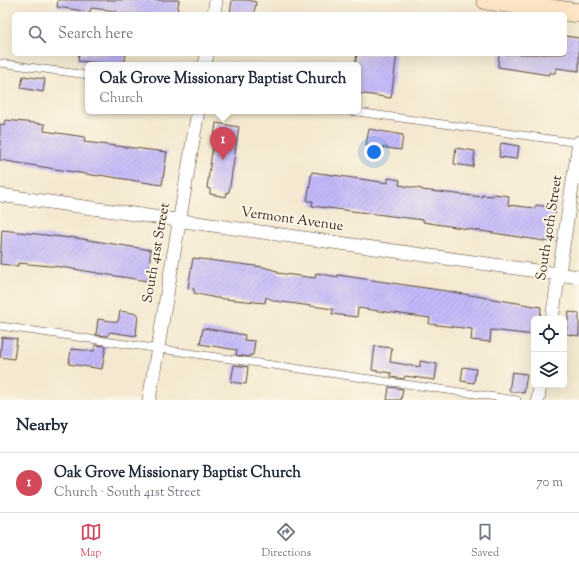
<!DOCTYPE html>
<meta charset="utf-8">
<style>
:root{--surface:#fff;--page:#f6f6f7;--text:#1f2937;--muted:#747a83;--line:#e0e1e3;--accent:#d1495b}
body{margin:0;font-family:"Sorts Mill Goudy",serif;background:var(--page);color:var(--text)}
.controls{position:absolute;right:12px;bottom:12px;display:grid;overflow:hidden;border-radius:6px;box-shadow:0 4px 16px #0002}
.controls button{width:36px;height:36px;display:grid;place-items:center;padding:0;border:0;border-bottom:1px solid var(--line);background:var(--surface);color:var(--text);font:20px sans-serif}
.you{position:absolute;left:374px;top:152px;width:14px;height:14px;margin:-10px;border:3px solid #fff;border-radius:50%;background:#1a73e8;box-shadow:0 0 0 6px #1a73e833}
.badge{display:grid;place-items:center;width:26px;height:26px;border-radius:50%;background:var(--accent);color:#fff;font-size:13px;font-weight:700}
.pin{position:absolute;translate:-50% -33px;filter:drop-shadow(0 1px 2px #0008)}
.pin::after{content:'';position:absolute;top:21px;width:14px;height:12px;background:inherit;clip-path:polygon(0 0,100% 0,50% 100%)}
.popup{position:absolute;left:85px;top:62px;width:276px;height:52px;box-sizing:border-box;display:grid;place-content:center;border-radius:6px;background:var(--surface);filter:drop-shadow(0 1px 3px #0005);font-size:13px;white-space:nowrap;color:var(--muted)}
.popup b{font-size:15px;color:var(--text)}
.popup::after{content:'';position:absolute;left:50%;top:100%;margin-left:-8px;border:8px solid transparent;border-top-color:var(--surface)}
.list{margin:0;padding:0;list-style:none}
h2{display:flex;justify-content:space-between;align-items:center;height:52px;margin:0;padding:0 16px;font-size:17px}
h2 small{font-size:13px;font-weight:400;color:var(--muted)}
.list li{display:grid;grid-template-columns:26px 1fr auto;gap:12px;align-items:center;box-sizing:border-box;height:60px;padding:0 16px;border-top:1px solid var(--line)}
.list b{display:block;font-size:15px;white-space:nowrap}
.list p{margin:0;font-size:13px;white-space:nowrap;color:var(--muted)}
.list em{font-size:13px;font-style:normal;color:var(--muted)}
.icon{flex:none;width:22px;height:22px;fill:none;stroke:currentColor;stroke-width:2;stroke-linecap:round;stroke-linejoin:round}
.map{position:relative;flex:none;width:579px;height:400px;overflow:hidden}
.search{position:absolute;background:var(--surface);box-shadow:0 4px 16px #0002;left:12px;right:12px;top:12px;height:44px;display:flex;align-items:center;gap:10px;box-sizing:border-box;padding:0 14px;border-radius:6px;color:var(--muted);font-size:15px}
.sheet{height:112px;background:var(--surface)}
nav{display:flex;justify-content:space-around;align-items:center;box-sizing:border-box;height:56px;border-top:1px solid var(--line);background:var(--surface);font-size:11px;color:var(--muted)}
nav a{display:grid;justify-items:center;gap:2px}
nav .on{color:var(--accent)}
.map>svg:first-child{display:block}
</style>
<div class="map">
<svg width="579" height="400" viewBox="0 0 579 400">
<defs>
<pattern id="building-hatch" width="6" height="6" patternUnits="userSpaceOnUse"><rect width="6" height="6" fill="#c3b8f9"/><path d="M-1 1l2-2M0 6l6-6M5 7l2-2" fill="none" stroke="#a89ed5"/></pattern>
</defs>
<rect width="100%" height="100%" fill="#fcf5e5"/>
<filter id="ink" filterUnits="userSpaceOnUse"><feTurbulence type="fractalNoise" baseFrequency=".025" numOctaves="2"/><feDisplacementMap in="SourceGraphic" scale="8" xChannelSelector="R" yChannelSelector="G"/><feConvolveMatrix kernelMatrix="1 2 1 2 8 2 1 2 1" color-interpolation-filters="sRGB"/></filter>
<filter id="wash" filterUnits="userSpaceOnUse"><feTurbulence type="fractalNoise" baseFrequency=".012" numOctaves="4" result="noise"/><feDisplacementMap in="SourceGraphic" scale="16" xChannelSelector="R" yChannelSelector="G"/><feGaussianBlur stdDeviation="0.9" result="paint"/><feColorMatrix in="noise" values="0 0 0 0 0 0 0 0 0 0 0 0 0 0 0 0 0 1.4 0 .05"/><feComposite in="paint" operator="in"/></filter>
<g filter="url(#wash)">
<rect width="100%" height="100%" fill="#f4e9d0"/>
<g id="blocks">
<path fill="url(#building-hatch)" d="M 58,0 L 179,0 L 177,14 L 115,14 L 116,11 L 91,8 L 90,12 L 57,7 Z
M 232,0 L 248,0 L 256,2 L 254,14 L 230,14 Z
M 565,36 L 579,38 L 579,71 L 556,68 L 555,73 L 549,73 L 549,75 L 498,67 L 499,54 L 565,54 Z
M 79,54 L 126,54 L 124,65 L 78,61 Z
M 357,54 L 397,54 L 391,98 L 358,93 L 358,65 L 355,65 Z
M 23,76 L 45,79 L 43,92 L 21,88 Z
M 5,120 L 45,124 L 44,131 L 85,137 L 84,142 L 167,152 L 162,185 L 99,175 L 98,176 L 86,174 L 0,160 L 0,124 L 4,125 Z
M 216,123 L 239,127 L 229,192 L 227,192 L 226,197 L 210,194 L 210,189 L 207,188 Z
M 369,129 L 403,135 L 401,150 L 366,145 Z
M 501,143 L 519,146 L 517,159 L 499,157 Z
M 456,148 L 475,151 L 473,167 L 454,164 Z
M 312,172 L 388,183 L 388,178 L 400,180 L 399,185 L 422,189 L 422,190 L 482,197 L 482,195 L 493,196 L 494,194 L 509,196 L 508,205 L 535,208 L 536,205 L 556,208 L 551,242 L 423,222 L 424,220 L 312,206 L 313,201 L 307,201 Z
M 2,230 L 70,238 L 70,237 L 151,250 L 147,281 L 61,267 L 18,263 L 18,266 L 0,264 Z
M 193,258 L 263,267 L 277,271 L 277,273 L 315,278 L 316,273 L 338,277 L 338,275 L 446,291 L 541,307 L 540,319 L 534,319 L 534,335 L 491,330 L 490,342 L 471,340 L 472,329 L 429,324 L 430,318 L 358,308 L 357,317 L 332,314 L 333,309 L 275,301 L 266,297 L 265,303 L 216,298 L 194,293 L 194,289 L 188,288 Z
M 120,311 L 138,314 L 136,336 L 110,332 L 107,336 L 96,335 L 98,319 L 118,322 Z
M 569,312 L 579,313 L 579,336 L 566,334 Z
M 203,328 L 245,335 L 244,340 L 255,341 L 253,355 L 250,355 L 250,357 L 236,355 L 237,350 L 200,344 Z
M 2,337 L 17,339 L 14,359 L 0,357 Z
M 95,345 L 106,346 L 102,369 L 69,364 L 71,349 L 94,351 Z
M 375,346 L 392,348 L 390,362 L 420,367 L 420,361 L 437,364 L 435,380 L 405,376 L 404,379 L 391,377 L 391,373 L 372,370 Z
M 234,365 L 248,367 L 246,384 L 231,382 Z
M 463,367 L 476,369 L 474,383 L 461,381 Z
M 512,372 L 527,374 L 524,393 L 509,391 Z
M 389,387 L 403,389 L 401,400 L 387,400 Z"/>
</g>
</g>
<g filter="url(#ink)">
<use href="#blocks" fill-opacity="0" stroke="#574739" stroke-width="1"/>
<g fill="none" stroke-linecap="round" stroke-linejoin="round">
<defs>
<path id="lane" d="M 0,63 L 88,75
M 350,111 L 579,143
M 0,326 L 517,400"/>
<path id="street" d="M 214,14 L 216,0
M 205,65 L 207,54
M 0,195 L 579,277
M 552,319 L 579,142
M 149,400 L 198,111
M 538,400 L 540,385"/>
<path id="secondary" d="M 486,0 L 579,13"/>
</defs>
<use href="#lane" stroke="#574739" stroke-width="8"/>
<use href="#street" stroke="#574739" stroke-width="14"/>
<use href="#secondary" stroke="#574739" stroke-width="20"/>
<use href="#lane" stroke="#fff" stroke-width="7"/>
<use href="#street" stroke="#fff" stroke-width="13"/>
<use href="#secondary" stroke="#fde5c5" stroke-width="19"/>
</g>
</g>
<g text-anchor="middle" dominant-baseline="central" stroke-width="4" stroke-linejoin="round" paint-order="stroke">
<g font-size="14" fill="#3b2a1e" stroke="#fcf5e5">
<text transform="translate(292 220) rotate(8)">Vermont Avenue</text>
<text transform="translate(550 228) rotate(-81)">South 40th Street</text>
<text transform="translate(157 253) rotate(-80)">South 41st Street</text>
</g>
</g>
</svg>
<div class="controls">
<button><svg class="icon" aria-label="locate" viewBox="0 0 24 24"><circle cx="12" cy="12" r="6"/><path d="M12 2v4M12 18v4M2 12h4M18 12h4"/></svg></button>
<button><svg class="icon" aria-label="layers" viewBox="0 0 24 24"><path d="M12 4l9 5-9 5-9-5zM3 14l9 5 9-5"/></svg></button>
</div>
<div class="you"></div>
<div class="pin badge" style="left:223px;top:160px">1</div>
<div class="popup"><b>Oak Grove Missionary Baptist Church</b>Church</div>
<div class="search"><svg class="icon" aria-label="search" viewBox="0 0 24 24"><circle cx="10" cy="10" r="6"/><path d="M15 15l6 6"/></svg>Search here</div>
</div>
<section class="sheet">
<h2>Nearby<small></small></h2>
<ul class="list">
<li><span class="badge">1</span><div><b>Oak Grove Missionary Baptist Church</b><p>Church · South 41st Street</p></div><em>70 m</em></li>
</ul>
</section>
<nav>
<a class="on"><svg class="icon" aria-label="map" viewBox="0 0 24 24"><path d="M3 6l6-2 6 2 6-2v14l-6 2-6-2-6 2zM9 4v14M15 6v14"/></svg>Map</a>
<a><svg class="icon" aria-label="directions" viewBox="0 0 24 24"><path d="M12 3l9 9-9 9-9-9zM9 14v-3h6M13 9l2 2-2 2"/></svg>Directions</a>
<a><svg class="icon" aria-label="saved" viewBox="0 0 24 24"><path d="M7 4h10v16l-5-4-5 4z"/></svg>Saved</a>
</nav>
